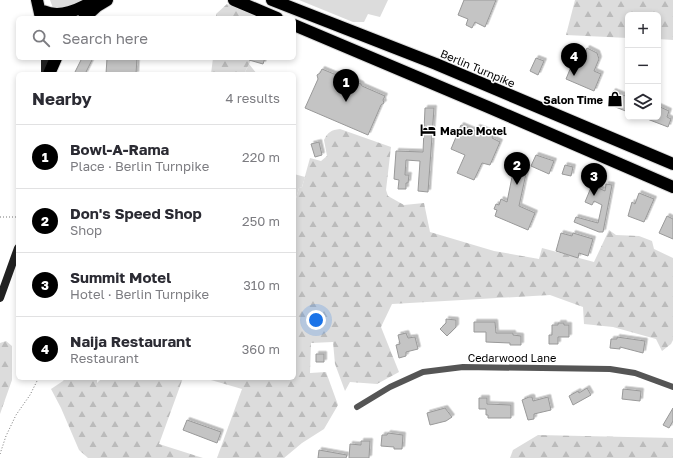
<!DOCTYPE html>
<meta charset="utf-8">
<style>
:root{--surface:#fff;--page:#f7f7f7;--text:#2b2b33;--muted:#7c7c81;--line:#e1e1e2;--accent:#000}
body{margin:0;font-family:"Golos Text",sans-serif;background:var(--page);color:var(--text)}
.controls{position:absolute;right:12px;top:12px;display:grid;overflow:hidden;border-radius:6px;box-shadow:0 2px 6px #0003}
.controls button{width:36px;height:36px;display:grid;place-items:center;padding:0;border:0;border-bottom:1px solid var(--line);background:var(--surface);color:var(--text);font:20px sans-serif}
.you{position:absolute;left:316px;top:320px;width:14px;height:14px;margin:-10px;border:3px solid #fff;border-radius:50%;background:#1a73e8;box-shadow:0 0 0 6px #1a73e833}
.badge{display:grid;place-items:center;width:26px;height:26px;border-radius:50%;background:var(--accent);color:#fff;font-size:13px;font-weight:700}
.pin{position:absolute;translate:-50% -33px;filter:drop-shadow(0 1px 2px #0008)}
.pin::after{content:'';position:absolute;top:21px;width:14px;height:12px;background:inherit;clip-path:polygon(0 0,100% 0,50% 100%)}
.list{margin:0;padding:0;list-style:none}
h2{display:flex;justify-content:space-between;align-items:center;height:52px;margin:0;padding:0 16px;font-size:17px}
h2 small{font-size:13px;font-weight:400;color:var(--muted)}
.list li{display:grid;grid-template-columns:26px 1fr auto;gap:12px;align-items:center;box-sizing:border-box;height:64px;padding:0 16px;border-top:1px solid var(--line)}
.list b{display:block;font-size:15px;white-space:nowrap}
.list p{margin:0;font-size:13px;white-space:nowrap;color:var(--muted)}
.list em{font-size:13px;font-style:normal;color:var(--muted)}
.icon{flex:none;width:22px;height:22px;fill:none;stroke:currentColor;stroke-width:2;stroke-linecap:round;stroke-linejoin:round}
.map{position:relative;flex:none;width:673px;height:458px;overflow:hidden}
.search{position:absolute;background:var(--surface);box-shadow:0 2px 6px #0003;left:16px;top:16px;width:280px;height:44px;display:flex;align-items:center;gap:10px;box-sizing:border-box;padding:0 14px;border-radius:6px;color:var(--muted);font-size:15px}
.panel{position:absolute;background:var(--surface);box-shadow:0 2px 6px #0003;left:16px;top:72px;width:280px;height:308px;border-radius:6px}
.map>svg:first-child{display:block}
</style>
<div class="map">
<svg width="673" height="458" viewBox="0 0 673 458">
<defs>
<pattern id="forest-firs" width="22" height="20" patternUnits="userSpaceOnUse"><rect width="22" height="20" fill="#dcdcdc"/><path d="M5 1l3.5 6h-7zM16 11l3.5 6h-7z" fill="#bbb"/></pattern>
<filter id="shadow"><feDropShadow dx="2.5" dy="-2.5" stdDeviation="0" flood-color="#0004"/></filter>
</defs>
<rect width="100%" height="100%" fill="#fff"/>
<path fill="#dcdcdc" d="M 50,0 L 86,0 L 69,8 L 53,8 Z
M 299,0 L 388,0 L 380,17 L 368,14 L 364,22 L 353,22 Z
M 249,64 L 257,74 L 244,74 Z
M 294,174 L 305,177 L 302,187 L 299,188 L 295,202 L 294,202 Z"/>
<path fill="url(#forest-firs)" d="M 575,0 L 673,0 L 673,40 L 658,39 L 658,15 L 628,15 L 628,38 L 566,35 Z
M 227,4 L 261,18 L 216,18 L 216,14 Z
M 213,58 L 252,58 L 244,74 L 211,74 Z
M 340,129 L 391,147 L 386,190 L 388,196 L 404,205 L 424,203 L 430,232 L 494,251 L 539,259 L 542,248 L 594,262 L 609,230 L 616,235 L 639,236 L 652,241 L 654,249 L 673,258 L 673,340 L 671,344 L 662,351 L 656,339 L 613,327 L 584,324 L 583,307 L 550,295 L 392,304 L 381,327 L 399,372 L 377,384 L 350,382 L 345,391 L 335,364 L 333,342 L 311,343 L 310,373 L 326,372 L 338,405 L 324,429 L 302,443 L 284,458 L 217,458 L 242,389 L 204,378 L 294,378 L 294,202 L 295,202 L 299,188 L 302,187 L 310,158 L 321,161 L 327,156 L 324,140 C 328,132 331,130 340,129 Z
M 6,341 L 12,346 L 12,380 L 0,414 L 0,343 Z
M 65,378 L 97,378 L 97,383 L 102,378 L 183,378 L 159,444 L 203,458 L 88,458 L 79,450 L 61,408 L 51,389 L 63,381 Z
M 538,435 L 673,438 L 673,458 L 510,458 L 513,450 Z"/>
<path fill="#c4c4c4" stroke="#999" filter="url(#shadow)" d="M 464,0 L 496,0 L 485,27 L 475,22 L 472,28 L 466,25 L 468,19 L 458,15 Z
M 587,48 L 597,53 L 599,59 L 594,71 L 601,74 L 594,91 L 566,79 L 573,62 L 580,65 Z
M 82,58 L 93,58 L 85,74 L 74,74 Z
M 107,58 L 137,58 L 136,74 L 106,74 Z
M 249,58 L 265,58 L 263,64 L 249,60 Z
M 536,58 L 544,61 L 538,75 L 530,71 Z
M 322,69 L 334,74 L 336,74 L 340,75 L 340,77 L 346,79 L 348,78 L 361,84 L 362,86 L 385,96 L 383,100 L 384,103 L 381,105 L 368,135 L 305,108 L 318,79 L 317,75 L 320,73 Z
M 613,91 L 628,97 L 628,112 L 608,104 Z
M 658,106 L 669,111 L 667,117 L 671,119 L 668,127 L 642,117 L 658,117 Z
M 425,108 L 434,108 L 428,192 L 418,191 L 420,161 L 406,160 L 405,175 L 409,175 L 408,183 L 406,183 L 406,189 L 398,189 L 399,180 L 394,179 L 396,151 L 423,152 Z
M 461,125 L 475,131 L 477,127 L 483,129 L 494,134 L 492,138 L 500,142 L 490,165 L 482,163 L 474,180 L 457,173 L 465,155 L 451,149 Z
M 319,142 L 322,155 L 315,157 L 311,144 Z
M 536,155 L 554,161 L 549,174 L 531,166 Z
M 565,165 L 573,167 L 571,176 L 562,174 Z
M 514,167 L 527,169 L 519,206 L 535,213 L 528,230 L 495,216 L 497,210 L 494,209 L 496,204 L 499,205 L 501,199 L 507,202 Z
M 606,184 L 612,185 L 603,232 L 599,232 L 574,222 L 576,217 L 598,223 L 602,205 L 594,201 L 592,205 L 585,202 L 592,185 L 605,191 Z
M 639,193 L 654,199 L 644,222 L 628,216 L 632,202 L 635,204 Z
M 667,216 L 673,219 L 673,239 L 659,233 Z
M 561,233 L 572,236 L 573,233 L 593,239 L 588,256 L 579,253 L 578,258 L 556,251 Z
M 446,319 L 456,320 L 456,327 L 447,336 L 440,329 L 446,323 Z
M 474,322 L 495,322 L 496,333 L 513,333 L 513,335 L 521,336 L 521,345 L 510,345 L 510,343 L 486,342 L 486,332 L 474,332 Z
M 558,323 L 564,323 L 564,325 L 569,325 L 569,337 L 558,337 L 558,344 L 549,344 L 549,335 L 552,335 L 552,325 L 558,325 Z
M 406,333 L 408,338 L 415,337 L 418,349 L 406,352 L 406,356 L 399,358 L 396,345 L 400,344 L 398,335 Z
M 617,337 L 645,341 L 643,353 L 620,347 L 620,349 L 610,348 L 611,339 L 617,339 Z
M 316,354 L 324,354 L 324,362 L 316,362 Z
M 587,388 L 591,395 L 573,405 L 569,396 L 578,391 L 579,393 Z
M 623,389 L 641,391 L 640,401 L 622,399 Z
M 529,397 L 532,397 L 533,401 L 548,397 L 551,410 L 534,414 L 534,419 L 528,420 L 522,400 Z
M 479,398 L 487,398 L 487,404 L 511,405 L 511,418 L 488,418 L 488,415 L 486,415 L 486,409 L 479,409 Z
M 445,408 L 452,417 L 446,421 L 430,425 L 427,413 Z
M 673,408 L 673,421 L 669,428 L 663,425 Z
M 187,420 L 221,432 L 217,443 L 183,430 Z
M 388,433 L 403,435 L 402,449 L 394,449 L 394,447 L 381,446 L 382,435 L 387,435 Z
M 361,441 L 370,441 L 369,458 L 349,458 L 350,444 L 361,445 Z
M 319,450 L 347,455 L 346,458 L 318,458 Z"/>
<g fill="none" stroke-linecap="round" stroke-linejoin="round">
<defs>
<path id="highway" d="M 37,0 L 41,18
M 234,0 L 277,18
M 272,0 L 436,64 L 673,164
M 43,11 C 61,19 79,9 96,0
M 84,18 L 97,6 L 107,0
M 294,25 L 488,107 L 673,187
M 49,74 L 56,58"/>
</defs>
<use href="#highway" stroke="#dbdbdb" stroke-width="14"/>
<path stroke="#777" stroke-width="1" stroke-dasharray="1 2" stroke-linecap="butt" d="M 0,217 L 18,217
M 0,454 L 6,436 L 16,415 L 30,395 L 37,381"/>
<path stroke="#555" stroke-width="6" d="M 357,407 L 390,387 L 423,372 L 463,367 L 610,369 L 635,373 L 673,387"/>
<path stroke="#222" stroke-width="8" d="M 45,58 L 45,74
M 0,298 L 18,248"/>
<use href="#highway" stroke="#000" stroke-width="12"/>
</g>
<defs>
<symbol id="shop-bare" viewBox="-9 -9 18 18"><path d="M-5-2.5h2.3a2.7 3.5 0 0 1 5.4 0H5L5.5 6h-11ZM-1.5-2.5h3a1.5 2.3 0 0 0-3 0Z" fill="#000" stroke="#fff" stroke-width="2.5" paint-order="stroke"/></symbol>
<symbol id="hotel-bare" viewBox="-9 -9 18 18"><path d="M-6-4.5h1.5V1H6V5H4.5V3h-9V5H-6ZM-4 0a1.8 1.8 0 1 1 3.6 0ZM.5 0V-2.5h3Q6-2.5 6 0Z" fill="#000" stroke="#fff" stroke-width="2.5" paint-order="stroke"/></symbol>
</defs>
<g fill-rule="evenodd">
<use href="#shop-bare" x="604" y="88" width="22" height="22"/>
<use href="#hotel-bare" x="417" y="119" width="22" height="22"/>
</g>
<g text-anchor="middle" dominant-baseline="central" stroke-width="3" stroke-linejoin="round" paint-order="stroke">
<g font-size="11" fill="#000" stroke="#fff">
<text transform="translate(478 68) rotate(23)">Berlin Turnpike</text>
<text x="512" y="357">Cedarwood Lane</text>
</g>
<g font-size="11" font-weight="bold" fill="#000" stroke="#fff" text-anchor="end">
<text x="603" y="99">Salon Time</text>
<text x="440" y="130" text-anchor="start">Maple Motel</text>
</g>
</g>
</svg>
<div class="controls">
<button>+</button>
<button>−</button>
<button><svg class="icon" aria-label="layers" viewBox="0 0 24 24"><path d="M12 4l9 5-9 5-9-5zM3 14l9 5 9-5"/></svg></button>
</div>
<div class="you"></div>
<div class="pin badge" style="left:346px;top:102px">1</div>
<div class="pin badge" style="left:517px;top:185px">2</div>
<div class="pin badge" style="left:594px;top:196px">3</div>
<div class="pin badge" style="left:574px;top:76px">4</div>
<div class="search"><svg class="icon" aria-label="search" viewBox="0 0 24 24"><circle cx="10" cy="10" r="6"/><path d="M15 15l6 6"/></svg>Search here</div>
<section class="panel">
<h2>Nearby<small>4 results</small></h2>
<ul class="list">
<li><span class="badge">1</span><div><b>Bowl-A-Rama</b><p>Place · Berlin Turnpike</p></div><em>220 m</em></li>
<li><span class="badge">2</span><div><b>Don's Speed Shop</b><p>Shop</p></div><em>250 m</em></li>
<li><span class="badge">3</span><div><b>Summit Motel</b><p>Hotel · Berlin Turnpike</p></div><em>310 m</em></li>
<li><span class="badge">4</span><div><b>Naija Restaurant</b><p>Restaurant</p></div><em>360 m</em></li>
</ul>
</section>
</div>
